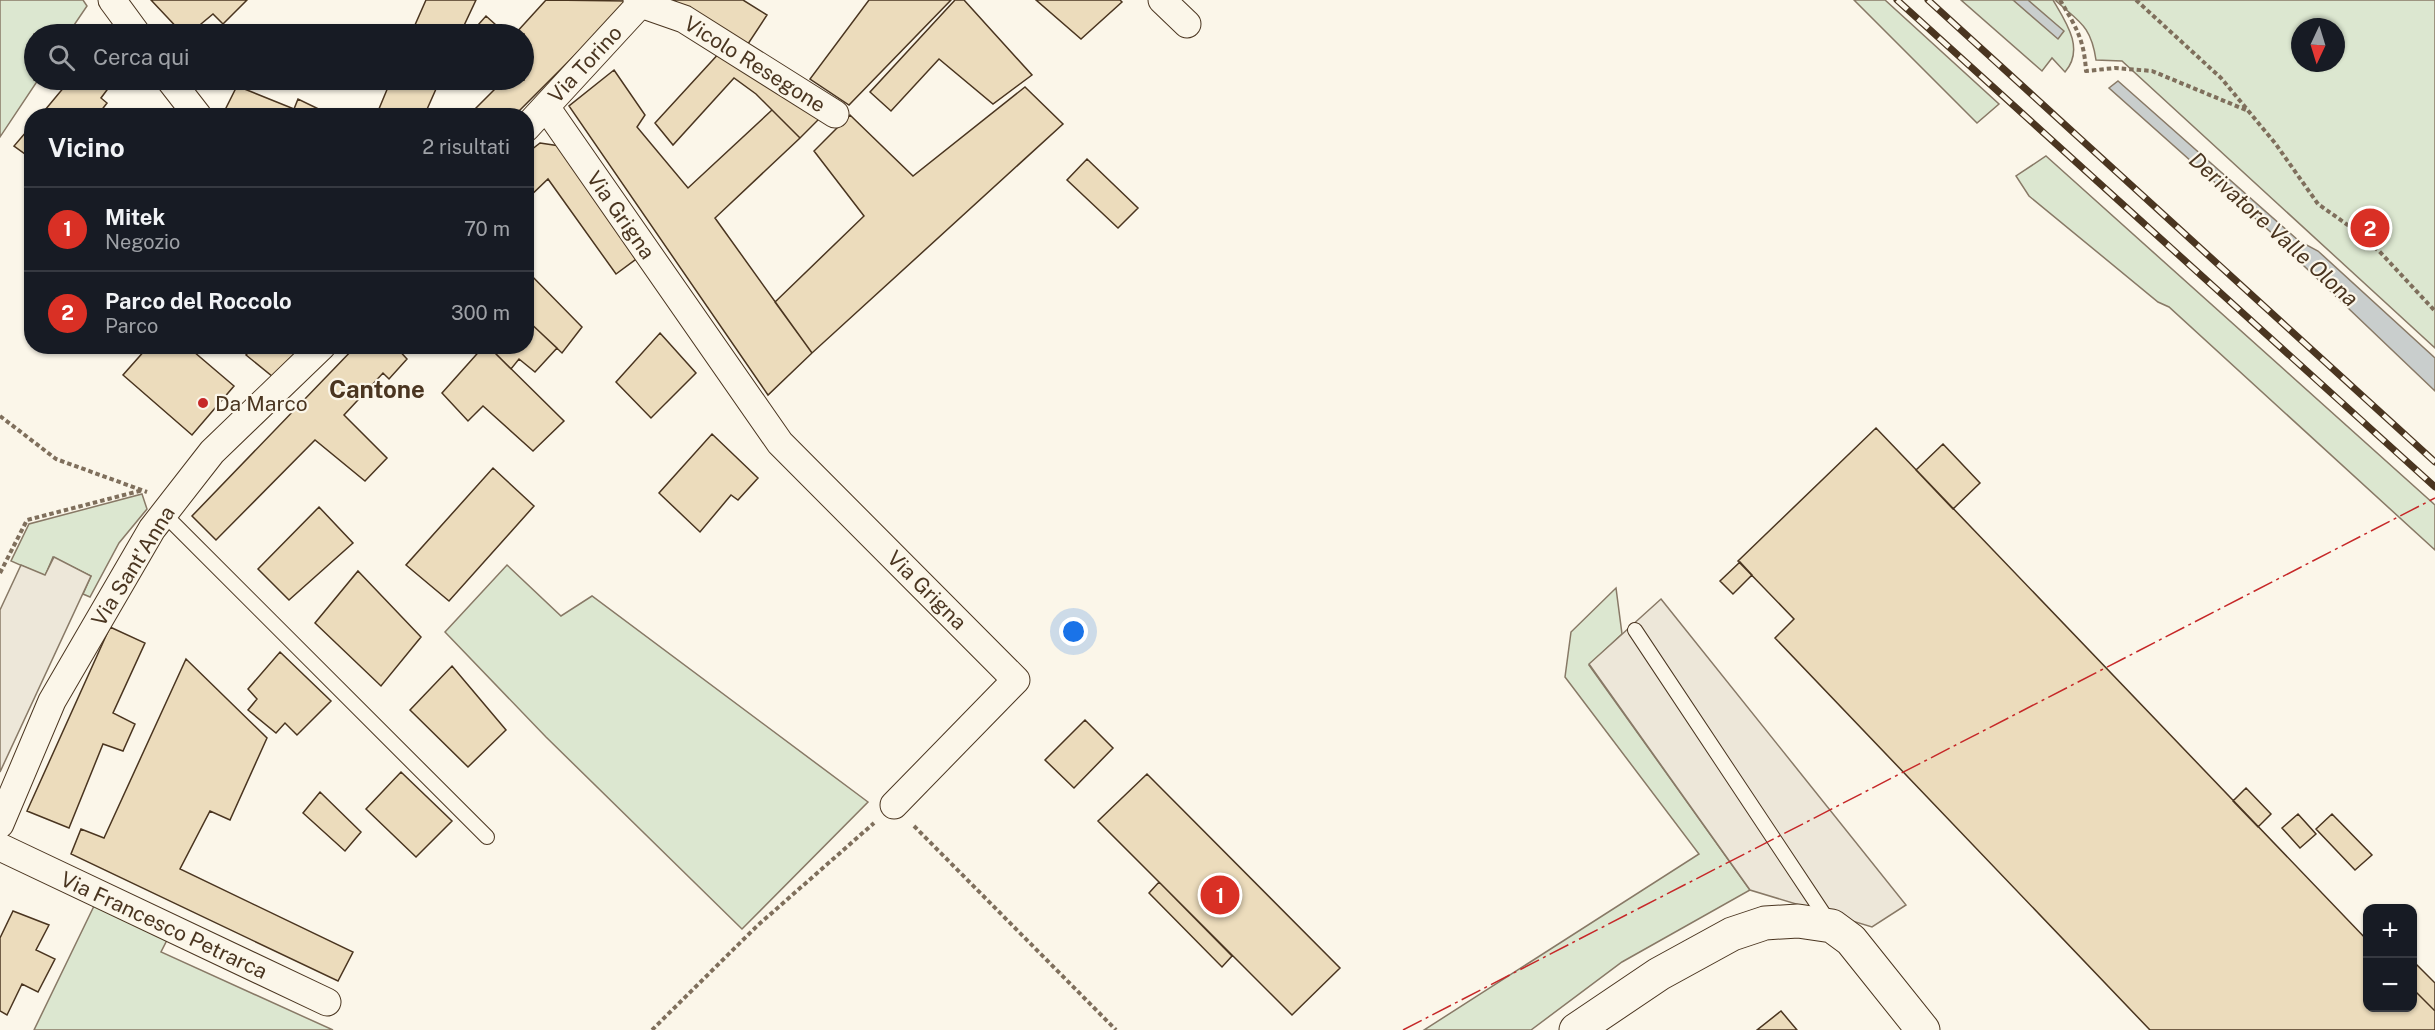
<!DOCTYPE html>
<html lang="it">
<meta charset="utf-8">
<style>
:root{--surface:#171b24;--page:#20242c;--text:#f1f3f6;--muted:#9ea1a6;--line:#363941;--accent:#d93025}
body{margin:0;font-family:"Public Sans",sans-serif;background:var(--page);color:var(--text)}
.controls{position:absolute;right:18px;bottom:18px;display:grid;overflow:hidden;border-radius:12px;box-shadow:0 2px 4px #0004}
.controls button{width:54px;height:54px;display:grid;place-items:center;padding:0;border:0;border-bottom:2px solid var(--line);background:var(--surface);color:var(--text);font:30px sans-serif}
.compass{position:absolute;left:2291px;top:18px;width:54px;height:54px;border-radius:50%;background:var(--surface);box-shadow:0 2px 4px #0004;rotate:184deg}
.you{position:absolute;left:1074px;top:632px;width:21px;height:21px;margin:-15px;border:4px solid #fff;border-radius:50%;background:#1a73e8;box-shadow:0 0 0 9px #1a73e833}
.badge{display:grid;place-items:center;width:39px;height:39px;border-radius:50%;background:var(--accent);color:#fff;font-size:20px;font-weight:700}
.pin{position:absolute;translate:-50% -50%;border:3px solid #fff;box-shadow:0 2px 6px #0006}
.list{margin:0;padding:0;list-style:none}
h2{display:flex;justify-content:space-between;align-items:center;height:78px;margin:0;padding:0 24px;font-size:26px}
h2 small{font-size:20px;font-weight:400;color:var(--muted)}
.list li{display:grid;grid-template-columns:39px 1fr auto;gap:18px;align-items:center;box-sizing:border-box;height:84px;padding:0 24px;border-top:2px solid var(--line)}
.list b{display:block;font-size:22px;white-space:nowrap}
.list p{margin:0;font-size:20px;white-space:nowrap;color:var(--muted)}
.list em{font-size:20px;font-style:normal;color:var(--muted)}
.icon{flex:none;width:33px;height:33px;fill:none;stroke:currentColor;stroke-width:2;stroke-linecap:round;stroke-linejoin:round}
.map{position:relative;flex:none;width:2435px;height:1030px;overflow:hidden}
.search{position:absolute;background:var(--surface);box-shadow:0 2px 4px #0004;left:24px;top:24px;width:510px;height:66px;display:flex;align-items:center;gap:15px;box-sizing:border-box;padding:0 21px;border-radius:33px;color:var(--muted);font-size:22px}
.panel{position:absolute;background:var(--surface);box-shadow:0 2px 4px #0004;left:24px;top:108px;width:510px;height:246px;border-radius:24px}
.map>svg:first-child{display:block}
</style>
<div class="map">
<svg width="2435" height="1030" viewBox="0 0 2435 1030">
<rect width="100%" height="100%" fill="#fbf6e9"/>
<path fill="#dce7d0" stroke="#887966" stroke-width="1.5" fill-rule="evenodd" d="M 0,0 L 83,0 L 87,6 L 68,34 L 34,34 L 34,80 L 38,80 L 0,137 Z
M 1854,0 L 1885,0 L 1999,104 L 1977,123 Z
M 1961,0 L 2053,0 C 2066,22 2085,49 2065,72 L 2052,58 L 2042,71 Z
M 2055,0 L 2435,0 L 2435,348 L 2122,61 L 2096,60 C 2091,25 2079,22 2055,0 ZM 2300,27 L 2336,27 L 2336,63 L 2300,63 Z
M 2046,156 L 2435,505 L 2435,550 L 2169,307 L 2158,302 L 2029,196 L 2016,176 Z
M 142,494 L 147,509 L 119,543 L 90,597 L 83,594 L 91,576 L 53,557 L 45,576 L 11,561 L 29,524 Z
M 507,565 L 561,616 L 592,596 L 868,802 L 742,929 L 546,737 L 445,632 Z
M 1616,588 L 1622,634 L 1589,665 L 1750,890 L 1622,962 L 1531,1030 L 1424,1030 L 1699,854 L 1565,677 L 1571,632 Z
M 95,904 L 167,940 L 161,952 L 333,1030 L 34,1030 Z"/>
<path fill="#ede7d9" stroke="#887966" stroke-width="1.5" d="M 54,557 L 91,576 L 0,772 L 0,610 L 21,565 L 45,575 Z
M 1661,599 L 1906,905 L 1872,927 L 1750,890 L 1589,664 Z"/>
<path fill="#c9cecd" stroke="#887966" stroke-width="1.5" d="M 2013,0 L 2028,0 L 2064,31 L 2058,39 Z
M 2118,81 L 2299,241 L 2318,251 L 2435,358 L 2435,391 L 2304,266 L 2292,251 L 2109,88 Z"/>
<path fill="#ecdcbc" stroke="#4a3520" stroke-width="1.5" d="M 151,0 L 247,0 L 223,24 L 213,14 L 189,34 L 183,34 Z
M 426,0 L 476,0 L 460,34 L 411,34 Z
M 546,0 L 629,1 L 514,116 L 468,116 L 504,80 L 524,80 L 524,60 L 528,55 L 524,50 L 524,34 L 515,34 Z
M 673,0 L 743,0 L 767,15 L 746,47 Z
M 869,0 L 951,0 L 849,105 L 810,79 Z
M 955,0 L 964,0 L 1032,75 L 993,104 L 939,59 L 891,111 L 870,92 Z
M 1036,0 L 1120,0 L 1122,2 L 1081,39 Z
M 486,16 L 506,34 L 470,34 Z
M 722,50 L 823,115 L 800,138 L 756,94 L 734,78 L 673,145 L 655,123 Z
M 614,70 L 645,115 L 637,127 L 688,188 L 772,110 L 800,138 L 715,218 L 812,353 L 768,395 L 569,106 Z
M 70,80 L 110,80 L 113,82 L 101,98 L 107,103 L 97,116 L 40,116 Z
M 391,80 L 440,80 L 424,116 L 376,116 Z
M 237,86 L 294,109 L 298,99 L 333,116 L 222,116 Z
M 1025,87 L 1063,124 L 812,353 L 775,302 L 864,216 L 814,151 L 850,115 L 913,176 Z
M 32,125 L 32,159 L 14,146 Z
M 540,143 L 560,146 L 643,254 L 616,274 L 548,179 L 526,200 L 526,154 Z
M 1087,159 L 1138,208 L 1118,228 L 1067,180 Z
M 526,270 L 582,327 L 562,353 L 526,319 Z
M 526,319 L 557,348 L 535,372 L 519,359 L 511,369 L 488,346 L 526,346 Z
M 660,333 L 696,373 L 651,418 L 616,382 Z
M 143,346 L 187,346 L 234,386 L 192,435 L 123,375 L 146,349 Z
M 254,346 L 308,346 L 278,381 L 246,355 Z
M 356,346 L 395,346 L 407,359 L 389,379 L 383,373 L 344,415 L 387,458 L 365,481 L 315,440 L 216,540 L 192,516 Z
M 484,346 L 488,346 L 564,421 L 533,451 L 483,406 L 468,421 L 442,393 Z
M 1876,428 L 2368,941 L 2368,1008 L 2412,1008 L 2412,988 L 2435,1011 L 2435,1030 L 2150,1030 L 1775,638 L 1794,619 L 1738,561 Z
M 712,434 L 758,478 L 738,500 L 731,495 L 700,532 L 659,493 Z
M 1943,444 L 1980,483 L 1953,509 L 1916,470 Z
M 493,468 L 534,506 L 449,601 L 406,565 Z
M 319,507 L 353,543 L 289,600 L 258,569 Z
M 1740,562 L 1752,575 L 1733,594 L 1720,581 Z
M 358,571 L 421,637 L 381,686 L 315,623 Z
M 110,627 L 145,643 L 113,713 L 135,724 L 123,751 L 103,744 L 69,828 L 27,811 Z
M 280,652 L 331,701 L 297,735 L 285,723 L 276,733 L 248,710 L 257,699 L 248,689 Z
M 186,659 L 267,738 L 230,820 L 210,811 L 180,869 L 353,952 L 338,981 L 71,854 L 81,829 L 104,838 Z
M 452,666 L 506,730 L 468,767 L 410,710 Z
M 1085,720 L 1113,748 L 1074,788 L 1045,760 Z
M 401,772 L 452,821 L 416,857 L 366,809 Z
M 1147,774 L 1340,968 L 1292,1015 L 1098,821 Z
M 2246,788 L 2271,814 L 2258,827 L 2233,801 Z
M 320,792 L 361,832 L 345,851 L 303,813 Z
M 2298,814 L 2316,834 L 2300,848 L 2282,828 Z
M 2332,814 L 2372,855 L 2355,870 L 2316,829 Z
M 1159,882 L 1232,956 L 1222,967 L 1149,893 Z
M 13,911 L 49,925 L 36,950 L 55,959 L 38,992 L 22,984 L 7,1015 L 0,1011 L 0,938 Z
M 2412,960 L 2435,983 L 2435,1011 L 2412,988 Z
M 1781,1011 L 1797,1030 L 1757,1030 Z"/>
<g fill="none" stroke-linecap="round" stroke-linejoin="round">
<defs>
<path id="service" d="M 164,514 L 487,837
M 1635,630 L 1829,922"/>
<path id="minor" d="M 112,0 L 137,34
M 637,0 L 641,4 L 684,19 L 835,114
M 1162,0 L 1187,24
M 170,80 L 198,116
M 546,107 L 780,443 L 1016,680 L 894,805
M 526,128 L 644,0
M 0,824 L 52,701 L 152,529 L 212,452 L 322,346
M 0,847 L 327,1002"/>
<path id="tertiary" d="M 1576,1030 L 1659,974 L 1732,934 L 1765,923 L 1798,921 L 1832,926 L 1851,940 L 1923,1030"/>
</defs>
<use href="#service" stroke="#4a3520" stroke-width="16"/>
<use href="#minor" stroke="#4a3520" stroke-width="29"/>
<use href="#tertiary" stroke="#4a3520" stroke-width="35"/>
<path stroke="#7f6f5c" stroke-width="4" stroke-dasharray="4.5 3" stroke-linecap="butt" d="M 2060,0 C 2076,27 2084,39 2086,71 L 2115,68 L 2152,71 L 2246,110
M 2136,0 L 2221,78 L 2275,143 L 2318,204 L 2352,228 L 2379,251 L 2435,311
M 0,416 L 56,459 L 147,492
M 0,573 L 27,520 L 143,490
M 914,826 L 1116,1030
M 652,1030 L 757,926 L 874,823"/>
<use href="#service" stroke="#fbf6e9" stroke-width="14"/>
<use href="#minor" stroke="#fbf6e9" stroke-width="27"/>
<use href="#tertiary" stroke="#fbf6e9" stroke-width="33"/>
<defs>
<path id="rail" d="M 1897,0 L 2435,487
M 1928,0 L 2435,462"/>
</defs>
<use href="#rail" stroke="#4a3520" stroke-width="7"/>
<use href="#rail" stroke="#fbf6e9" stroke-width="4.5" stroke-dasharray="14" stroke-linecap="butt"/>
<path stroke="#c62828" stroke-width="1.5" stroke-dasharray="21 4.5 3 4.5" stroke-linecap="butt" d="M 1403,1030 L 2435,498"/>
</g>
<circle fill="#c62828" stroke="#fbf6e9" stroke-width="2" cx="203" cy="403" r="6"/>
<g text-anchor="middle" dominant-baseline="central" stroke-width="4.5" stroke-linejoin="round" paint-order="stroke">
<g font-size="21" fill="#4a3520" stroke="#fbf6e9">
<text transform="translate(585 64) rotate(-47)">Via Torino</text>
<text transform="translate(755 64) rotate(32)">Vicolo Resegone</text>
<text transform="translate(621 215) rotate(55)">Via Grigna</text>
<text transform="translate(133 566) rotate(-58)">Via Sant'Anna</text>
<text transform="translate(927 590) rotate(45)">Via Grigna</text>
<text transform="translate(164 925) rotate(25)">Via Francesco Petrarca</text>
</g>
<g font-size="21" fill="#4a3520" stroke="#fbf6e9" text-anchor="start">
<text x="215" y="403">Da Marco</text>
</g>
<g font-size="22" font-style="italic" fill="#4a3520" stroke="#fbf6e9">
<text transform="translate(2274 229) rotate(42)">Derivatore Valle Olona</text>
</g>
<g font-size="24" font-weight="bold" fill="#4a3520" stroke="#fbf6e9">
<text x="377" y="389">Cantone</text>
</g>
</g>
</svg>
<div class="controls">
<button>+</button>
<button>−</button>
</div>
<svg class="compass" viewBox="-18 -18 36 36"><path d="M0-13l5 13h-10z" fill="#e53935"/><path d="M0 13l5-13h-10z" fill="#9ea1a6"/></svg>
<div class="you"></div>
<div class="pin badge" style="left:1220px;top:895px">1</div>
<div class="pin badge" style="left:2370px;top:228px">2</div>
<div class="search"><svg class="icon" aria-label="search" viewBox="0 0 24 24"><circle cx="10" cy="10" r="6"/><path d="M15 15l6 6"/></svg>Cerca qui</div>
<section class="panel">
<h2>Vicino<small>2 risultati</small></h2>
<ul class="list">
<li><span class="badge">1</span><div><b>Mitek</b><p>Negozio</p></div><em>70 m</em></li>
<li><span class="badge">2</span><div><b>Parco del Roccolo</b><p>Parco</p></div><em>300 m</em></li>
</ul>
</section>
</div>
